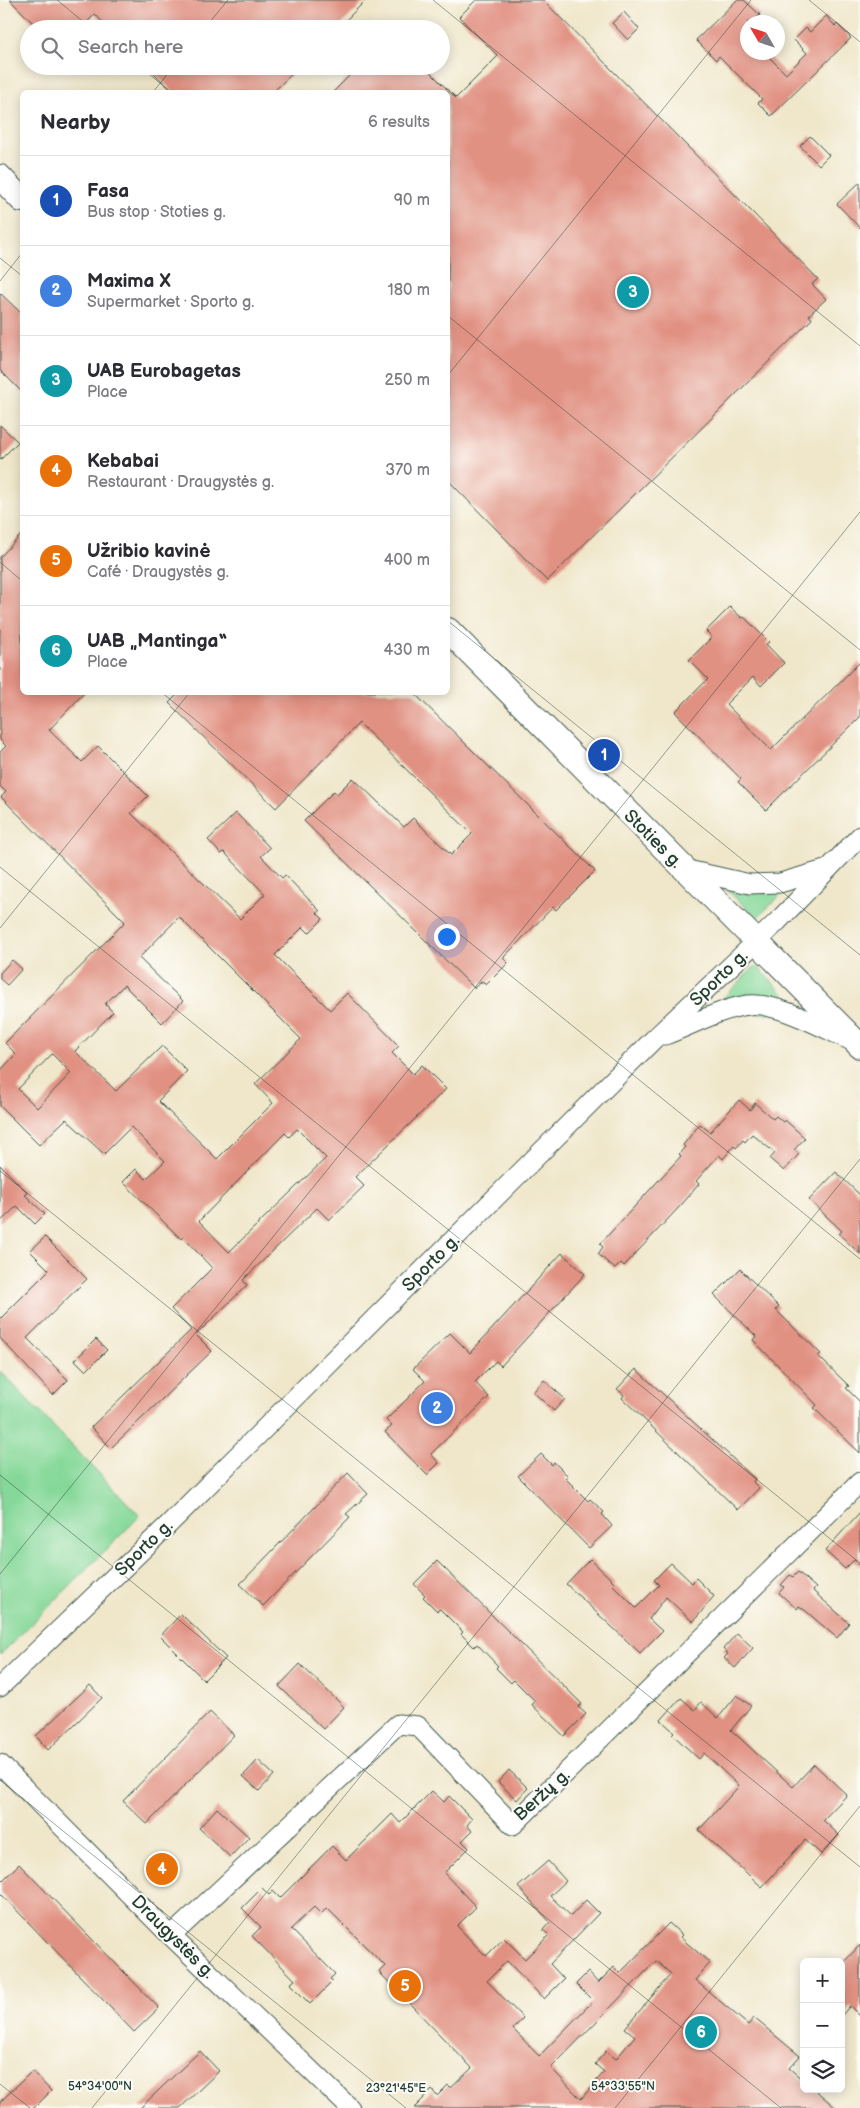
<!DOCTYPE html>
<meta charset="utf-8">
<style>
:root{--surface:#fff;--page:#f7f7f7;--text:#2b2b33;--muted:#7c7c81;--line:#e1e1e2;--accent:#1f6fb2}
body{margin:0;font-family:"Balsamiq Sans",sans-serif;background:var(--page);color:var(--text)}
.controls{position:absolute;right:15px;bottom:15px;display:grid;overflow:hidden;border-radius:8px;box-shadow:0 2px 12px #0003}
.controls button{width:45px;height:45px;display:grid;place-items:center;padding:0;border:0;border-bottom:1px solid var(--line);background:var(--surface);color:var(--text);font:25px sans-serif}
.compass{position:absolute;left:740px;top:15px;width:45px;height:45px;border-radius:50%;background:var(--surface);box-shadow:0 2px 12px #0003;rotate:309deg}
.you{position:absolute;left:446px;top:936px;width:18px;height:18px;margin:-12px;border:4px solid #fff;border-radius:50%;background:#1a73e8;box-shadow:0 0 0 8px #1a73e833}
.badge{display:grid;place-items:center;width:32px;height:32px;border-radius:50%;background:var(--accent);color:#fff;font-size:16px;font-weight:700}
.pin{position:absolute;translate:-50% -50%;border:2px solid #fff;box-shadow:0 1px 5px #0006}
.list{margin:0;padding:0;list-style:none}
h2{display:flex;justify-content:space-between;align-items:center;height:65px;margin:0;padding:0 20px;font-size:21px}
h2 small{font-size:16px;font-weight:400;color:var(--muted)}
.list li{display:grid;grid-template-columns:32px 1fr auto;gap:15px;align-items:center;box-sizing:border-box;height:90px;padding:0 20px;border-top:1px solid var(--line)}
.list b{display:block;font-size:19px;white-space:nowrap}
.list p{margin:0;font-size:16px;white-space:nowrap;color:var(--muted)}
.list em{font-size:16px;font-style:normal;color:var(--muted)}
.icon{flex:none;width:28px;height:28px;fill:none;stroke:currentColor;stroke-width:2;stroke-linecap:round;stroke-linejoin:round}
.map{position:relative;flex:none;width:860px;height:2108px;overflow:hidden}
.search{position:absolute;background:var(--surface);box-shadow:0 2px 12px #0003;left:20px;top:20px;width:430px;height:55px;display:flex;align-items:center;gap:12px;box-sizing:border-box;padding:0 18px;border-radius:28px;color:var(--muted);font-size:19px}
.panel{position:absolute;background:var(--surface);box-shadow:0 2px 12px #0003;left:20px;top:90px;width:430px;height:605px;border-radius:8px}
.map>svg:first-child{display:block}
</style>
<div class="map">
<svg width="860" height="2108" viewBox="0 0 860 2108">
<rect width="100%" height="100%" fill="#fdfcf7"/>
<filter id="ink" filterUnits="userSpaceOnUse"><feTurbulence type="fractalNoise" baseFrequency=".02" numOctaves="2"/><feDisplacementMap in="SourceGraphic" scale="10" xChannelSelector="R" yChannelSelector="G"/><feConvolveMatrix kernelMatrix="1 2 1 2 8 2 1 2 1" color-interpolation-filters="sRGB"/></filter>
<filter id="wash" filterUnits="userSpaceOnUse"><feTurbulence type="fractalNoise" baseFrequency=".0096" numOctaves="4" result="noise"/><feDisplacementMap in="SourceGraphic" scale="20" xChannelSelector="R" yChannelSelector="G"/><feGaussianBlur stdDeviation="1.12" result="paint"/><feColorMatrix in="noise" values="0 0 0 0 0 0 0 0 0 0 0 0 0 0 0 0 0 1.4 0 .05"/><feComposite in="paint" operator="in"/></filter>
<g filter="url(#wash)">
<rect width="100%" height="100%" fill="#f0e7cb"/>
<path fill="#85d899" stroke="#528a66" d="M 723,886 C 745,895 765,894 788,888 L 757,918 Z
M 756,965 L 803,1014 L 708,1013 Z
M 0,1371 L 140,1516 L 0,1655 Z"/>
<g id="blocks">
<path fill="#e19182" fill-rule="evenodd" d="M 10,0 L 366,0 L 337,29 L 109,29 L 95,14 L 81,29 L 39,29 Z
M 476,0 L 543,0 L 818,279 L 812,284 L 826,299 L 809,315 L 812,319 L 547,581 L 448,480 L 448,92 L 333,92 L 359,66 L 424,66 L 456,98 L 498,56 L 459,17 Z
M 737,0 L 744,0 L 760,15 L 753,22 L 748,22 L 748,52 L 764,52 L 786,74 L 807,53 L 794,40 L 806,28 L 810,32 L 826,16 L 835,26 L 837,24 L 851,38 L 771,116 L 758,103 L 762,99 L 719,56 L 716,60 L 696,40 Z
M 624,12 L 639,29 L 628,40 L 612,23 Z
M 147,66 L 300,66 L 273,92 L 173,92 Z
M 810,136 L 829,155 L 819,165 L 800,146 Z
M 860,182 L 860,228 L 837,204 Z
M 0,293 L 22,314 L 22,392 L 0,370 Z
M 0,425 L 18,442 L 0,460 Z
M 22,534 L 22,692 L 85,692 L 49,730 L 82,762 L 98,746 L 148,796 L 131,813 L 240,919 L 265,894 L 224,852 L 221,854 L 208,840 L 236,813 L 270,848 L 261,856 L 282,878 L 285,875 L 320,911 L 317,913 L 323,919 L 309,933 L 303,927 L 275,955 L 330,1010 L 347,993 L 399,1046 L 392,1053 L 413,1074 L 422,1065 L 446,1089 L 355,1177 L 364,1186 L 329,1220 L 317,1208 L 243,1280 L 247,1285 L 196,1335 L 212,1351 L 111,1448 L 91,1427 L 191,1330 L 171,1309 L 212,1268 L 183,1237 L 181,1239 L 123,1182 L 136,1169 L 146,1179 L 165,1161 L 131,1127 L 104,1154 L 66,1119 L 39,1145 L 0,1106 L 0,1071 L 16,1054 L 5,1043 L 125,922 L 1,797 L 6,792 L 0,786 L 0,752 L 6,746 L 0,740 L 0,557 ZM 179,917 L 301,1039 L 255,1084 L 273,1103 L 217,1159 L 158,1101 L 187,1071 L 162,1046 L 116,1091 L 75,1051 L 113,1012 L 105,1004 L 124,985 L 162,1023 L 183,1001 L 139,958 ZM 52,1054 L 71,1073 L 37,1108 L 18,1089 ZM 297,1129 L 326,1158 L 229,1252 L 199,1221 L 285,1133 L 289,1137 Z
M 730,607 L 742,618 L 744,617 L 769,642 L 766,644 L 784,663 L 761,686 L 753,677 L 726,704 L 771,750 L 860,662 L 860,717 L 766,810 L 738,782 L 741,779 L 675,712 L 708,679 L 689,660 L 712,637 L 706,631 Z
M 180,692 L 413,692 L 595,871 L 556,910 L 553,907 L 503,958 L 508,963 L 486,985 L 482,981 L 474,988 L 304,821 L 334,791 L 337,794 L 353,778 L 404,827 L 413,818 L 451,855 L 472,834 L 359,723 L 276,808 L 169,703 Z
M 12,960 L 22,969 L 7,985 L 0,979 L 0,973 Z
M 739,1100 L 750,1110 L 755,1103 L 773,1119 L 776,1116 L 783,1122 L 785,1120 L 805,1138 L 794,1150 L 799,1154 L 784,1171 L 770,1159 L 775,1153 L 752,1134 L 745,1142 L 743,1140 L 736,1148 L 734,1146 L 723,1159 L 719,1155 L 696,1181 L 699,1184 L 683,1203 L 624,1266 L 621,1263 L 615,1269 L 598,1254 L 603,1247 L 600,1244 L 681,1156 L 679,1154 L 685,1147 L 683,1145 L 700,1124 L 710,1132 Z
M 0,1165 L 28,1193 L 25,1195 L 45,1214 L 35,1224 L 17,1206 L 0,1222 Z
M 836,1172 L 860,1195 L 860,1254 L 839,1234 L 842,1231 L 809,1200 Z
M 45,1237 L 87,1279 L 27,1338 L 68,1380 L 53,1395 L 0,1338 L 0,1319 L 49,1270 L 30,1251 Z
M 562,1253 L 585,1274 L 501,1366 L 496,1361 L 475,1382 L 489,1397 L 431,1454 L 439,1463 L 427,1475 L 385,1432 L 392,1426 L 386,1420 L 425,1381 L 413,1369 L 450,1333 L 470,1353 Z
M 740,1269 L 779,1307 L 776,1310 L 821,1354 L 818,1356 L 849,1386 L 846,1388 L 860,1402 L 860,1453 L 814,1408 L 817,1405 L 753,1340 L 756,1336 L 714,1295 Z
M 96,1339 L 107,1350 L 86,1371 L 75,1360 Z
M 636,1369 L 755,1479 L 753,1482 L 759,1488 L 738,1510 L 622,1398 L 624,1395 L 617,1389 Z
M 544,1380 L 565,1399 L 554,1411 L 533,1392 Z
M 541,1454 L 552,1465 L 554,1462 L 568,1476 L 565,1478 L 588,1501 L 590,1499 L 604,1512 L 602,1514 L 612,1526 L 589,1548 L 518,1476 Z
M 348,1473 L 368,1494 L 346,1514 L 350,1517 L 263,1606 L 240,1584 Z
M 860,1512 L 860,1566 L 854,1560 L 845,1569 L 825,1551 Z
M 590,1559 L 615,1583 L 613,1585 L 636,1608 L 659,1585 L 654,1580 L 671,1563 L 692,1583 L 696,1578 L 714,1596 L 693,1622 L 666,1597 L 649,1619 L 662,1631 L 640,1653 L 566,1584 Z
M 437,1561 L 582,1704 L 578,1707 L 586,1714 L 564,1736 L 532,1705 L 535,1701 L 514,1680 L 511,1683 L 496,1668 L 498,1666 L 477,1644 L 474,1647 L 461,1634 L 463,1632 L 440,1609 L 437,1611 L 423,1597 L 425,1595 L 414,1584 Z
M 798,1572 L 816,1588 L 813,1591 L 849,1623 L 837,1638 L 807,1612 L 799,1606 L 797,1609 L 779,1593 L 784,1587 L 781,1585 L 790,1575 L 793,1577 Z
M 181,1614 L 226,1658 L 204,1680 L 160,1636 Z
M 737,1633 L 753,1648 L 735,1668 L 724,1658 L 728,1654 L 723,1649 Z
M 300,1664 L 344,1707 L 323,1729 L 279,1686 Z
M 90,1685 L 102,1698 L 48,1750 L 36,1736 Z
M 737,1695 L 751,1706 L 731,1730 L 793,1787 L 814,1764 L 847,1795 L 823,1820 L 839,1835 L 821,1854 L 805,1840 L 762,1887 L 699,1830 L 739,1786 L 704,1753 L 699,1759 L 672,1734 L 674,1732 L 661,1720 L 681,1698 L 695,1710 L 701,1702 L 718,1718 Z
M 210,1712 L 234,1735 L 147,1824 L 123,1801 Z
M 258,1760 L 274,1775 L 259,1791 L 243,1776 Z
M 509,1770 L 528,1788 L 517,1800 L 498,1782 Z
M 432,1791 L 444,1802 L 449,1796 L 472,1819 L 467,1825 L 472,1831 L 462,1841 L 469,1848 L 444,1873 L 476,1907 L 457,1926 L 486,1956 L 504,1938 L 525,1959 L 549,1935 L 543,1930 L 550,1922 L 518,1887 L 548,1861 L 566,1881 L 550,1896 L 571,1916 L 586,1900 L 599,1913 L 550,1964 L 564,1979 L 544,1999 L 507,1961 L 487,1981 L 523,2018 L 513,2029 L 539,2056 L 593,2001 L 576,1984 L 588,1972 L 598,1983 L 614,1967 L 620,1973 L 669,1923 L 682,1935 L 680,1937 L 710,1963 L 695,1980 L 748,2025 L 754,2018 L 800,2056 L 789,2068 L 804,2081 L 804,2089 L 814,2089 L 836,2108 L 414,2108 L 432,2090 L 437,2096 L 448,2085 L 451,2088 L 472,2068 L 379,1972 L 385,1966 L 327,1908 L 321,1914 L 314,1907 L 291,1929 L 335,1974 L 330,1979 L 333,1981 L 310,2004 L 290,1984 L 295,1980 L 252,1936 L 261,1927 L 242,1908 L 262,1888 L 269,1895 L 273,1891 L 280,1898 L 332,1846 L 346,1860 L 392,1814 L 400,1823 ZM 656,1961 L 671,1974 L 625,2028 L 635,2036 L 616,2059 L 606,2051 L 595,2064 L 604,2072 L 581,2099 L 551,2068 Z
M 217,1808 L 249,1837 L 230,1857 L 199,1828 Z
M 19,1864 L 159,2008 L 134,2032 L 0,1893 L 0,1883 Z
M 860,1945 L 860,2016 L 850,2006 L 841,2016 L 841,1965 Z
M 200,2051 L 219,2071 L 180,2108 L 140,2108 Z
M 32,2071 L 51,2091 L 34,2108 L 0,2108 L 0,2102 Z"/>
</g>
</g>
<g filter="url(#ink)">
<use href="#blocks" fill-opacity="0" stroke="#3e564b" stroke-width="1"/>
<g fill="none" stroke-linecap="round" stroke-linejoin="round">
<defs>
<path id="minor" d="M 683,869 L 750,884 L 780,883 L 828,869
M 665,1035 C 692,1025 720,1009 748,1005 C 775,1001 825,1029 850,1040
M 0,1687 L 168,1525 L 654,1039 L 777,922 L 860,836
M 0,1764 L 171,1936 L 350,2108
M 171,1936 L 398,1724 L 418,1726 L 513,1825 L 860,1482"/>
<path id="major" d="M 0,177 L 22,200
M 448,630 L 860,1046"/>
</defs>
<use href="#minor" stroke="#3e564b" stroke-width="21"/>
<use href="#major" stroke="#3e564b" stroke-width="26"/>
<use href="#minor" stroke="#fff" stroke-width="19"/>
<use href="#major" stroke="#fff" stroke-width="24"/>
</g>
</g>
<path fill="none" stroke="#1f3d34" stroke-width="1" stroke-opacity="0.45" d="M 57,0 L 92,29M 433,0 L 860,346M 809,0 L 860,42M 204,29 L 228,0M 139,66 L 171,92M 153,92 L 174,66M 0,258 L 22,276M 0,281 L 22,253M 448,316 L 860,650M 448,375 L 751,0M 0,562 L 22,581M 448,621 L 860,955M 161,692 L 860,1259M 0,867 L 860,1563M 0,928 L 190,692M 0,1171 L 860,1867M 0,1475 L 781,2108M 0,1574 L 860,512M 0,1780 L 406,2108M 0,2084 L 30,2108M 92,2108 L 860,1159M 615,2108 L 860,1806"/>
<g text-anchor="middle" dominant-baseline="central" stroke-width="4" stroke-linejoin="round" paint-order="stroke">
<g font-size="18" fill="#1f3d34" stroke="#fdfcf7">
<text transform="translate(653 839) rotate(45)">Stoties g.</text>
<text transform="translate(719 978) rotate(-44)">Sporto g.</text>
<text transform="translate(431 1263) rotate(-45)">Sporto g.</text>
<text transform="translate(144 1548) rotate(-44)">Sporto g.</text>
<text transform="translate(542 1795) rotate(-42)">Beržų g.</text>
<text transform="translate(173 1937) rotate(45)">Draugystės g.</text>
</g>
</g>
<g font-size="12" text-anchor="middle" fill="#1f3d34" stroke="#fdfcf7" stroke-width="4" stroke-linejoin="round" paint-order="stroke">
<text x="100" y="2090">54°34'00"N</text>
<text x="623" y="2090">54°33'55"N</text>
<text x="396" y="2092">23°21'45"E</text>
</g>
</svg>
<div class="controls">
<button>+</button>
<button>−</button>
<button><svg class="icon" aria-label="layers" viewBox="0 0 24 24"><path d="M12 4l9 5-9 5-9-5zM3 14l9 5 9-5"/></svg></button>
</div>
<svg class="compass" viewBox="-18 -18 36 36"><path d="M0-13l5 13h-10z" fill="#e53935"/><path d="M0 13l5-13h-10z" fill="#7c7c81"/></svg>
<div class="you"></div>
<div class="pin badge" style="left:604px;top:755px;background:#1a4fb4">1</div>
<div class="pin badge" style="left:437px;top:1408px;background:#3f7fe0">2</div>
<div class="pin badge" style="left:633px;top:292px;background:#0f9aa8">3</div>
<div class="pin badge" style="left:162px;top:1869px;background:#e8710a">4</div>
<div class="pin badge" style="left:405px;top:1986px;background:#e8710a">5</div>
<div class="pin badge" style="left:701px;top:2032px;background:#0f9aa8">6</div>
<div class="search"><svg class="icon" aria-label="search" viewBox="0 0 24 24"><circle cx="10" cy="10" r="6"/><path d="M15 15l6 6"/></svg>Search here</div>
<section class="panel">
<h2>Nearby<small>6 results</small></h2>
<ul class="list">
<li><span class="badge" style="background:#1a4fb4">1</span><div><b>Fasa</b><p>Bus stop · Stoties g.</p></div><em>90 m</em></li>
<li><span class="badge" style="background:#3f7fe0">2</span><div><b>Maxima X</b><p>Supermarket · Sporto g.</p></div><em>180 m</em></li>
<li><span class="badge" style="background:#0f9aa8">3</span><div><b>UAB Eurobagetas</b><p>Place</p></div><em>250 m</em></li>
<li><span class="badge" style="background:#e8710a">4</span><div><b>Kebabai</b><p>Restaurant · Draugystės g.</p></div><em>370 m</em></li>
<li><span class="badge" style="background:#e8710a">5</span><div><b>Užribio kavinė</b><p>Café · Draugystės g.</p></div><em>400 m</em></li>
<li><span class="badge" style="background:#0f9aa8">6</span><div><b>UAB „Mantinga“</b><p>Place</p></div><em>430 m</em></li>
</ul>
</section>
</div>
